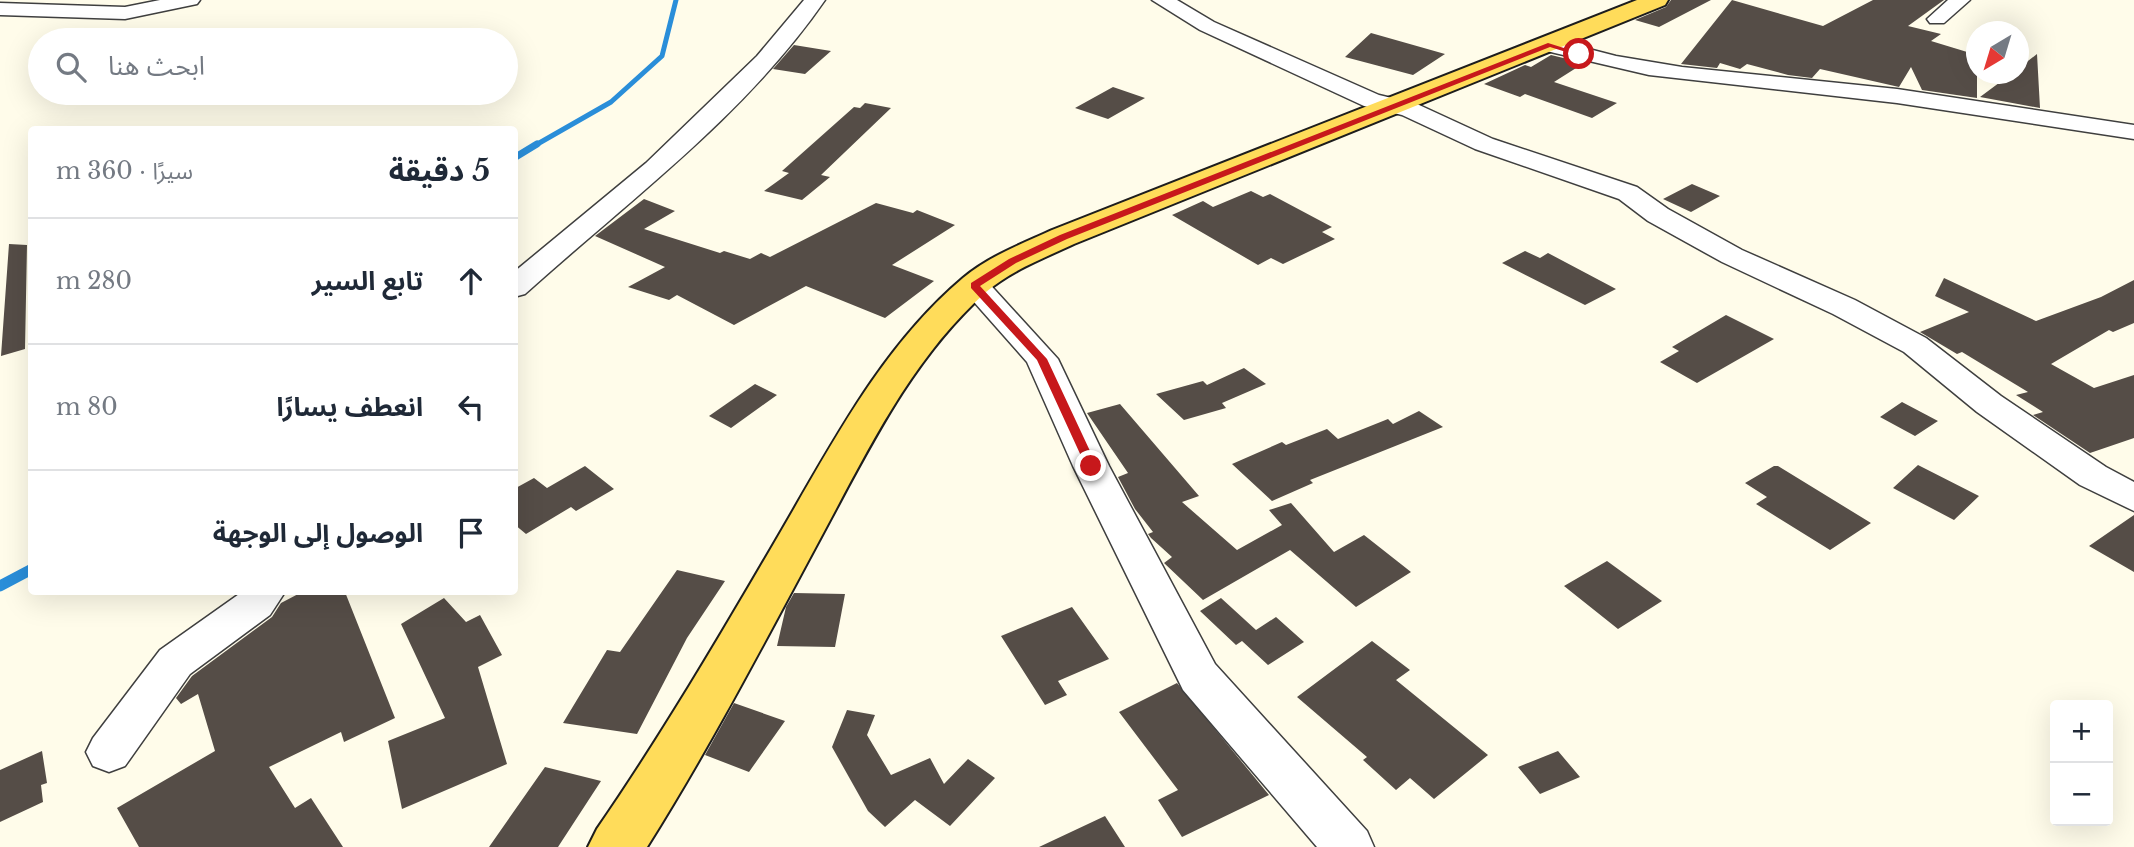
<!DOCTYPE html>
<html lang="ar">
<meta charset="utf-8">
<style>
:root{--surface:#fff;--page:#f6f6f7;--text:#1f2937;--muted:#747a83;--line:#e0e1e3}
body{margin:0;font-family:"Libre Baskerville","Noto Sans Arabic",serif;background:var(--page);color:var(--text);direction:rtl}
.controls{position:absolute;right:21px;bottom:21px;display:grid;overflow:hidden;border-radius:7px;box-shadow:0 7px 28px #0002}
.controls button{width:63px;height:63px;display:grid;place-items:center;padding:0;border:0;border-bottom:2px solid var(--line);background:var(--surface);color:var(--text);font:35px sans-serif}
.compass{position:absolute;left:1966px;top:21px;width:63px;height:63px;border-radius:50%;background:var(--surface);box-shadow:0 7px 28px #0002;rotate:218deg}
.stop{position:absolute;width:21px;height:21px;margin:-16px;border:5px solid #c7181b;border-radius:50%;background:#fff}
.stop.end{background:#c7181b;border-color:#fff;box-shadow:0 2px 7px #0008}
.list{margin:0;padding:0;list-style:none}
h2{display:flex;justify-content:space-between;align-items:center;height:91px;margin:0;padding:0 28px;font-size:30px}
h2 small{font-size:23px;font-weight:400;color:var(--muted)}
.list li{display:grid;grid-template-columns:46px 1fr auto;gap:21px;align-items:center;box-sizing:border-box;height:126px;padding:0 28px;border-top:2px solid var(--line)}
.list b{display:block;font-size:26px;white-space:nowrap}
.list em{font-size:23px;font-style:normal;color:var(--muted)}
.icon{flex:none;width:38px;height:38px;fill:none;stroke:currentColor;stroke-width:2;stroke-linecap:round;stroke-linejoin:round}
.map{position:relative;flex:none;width:2134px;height:847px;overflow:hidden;direction:ltr}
.search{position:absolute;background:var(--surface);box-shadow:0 7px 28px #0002;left:28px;top:28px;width:490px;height:77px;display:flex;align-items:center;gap:18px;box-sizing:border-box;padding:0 24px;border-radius:38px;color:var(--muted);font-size:26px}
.panel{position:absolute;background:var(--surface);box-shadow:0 7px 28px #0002;left:28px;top:126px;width:490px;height:469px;border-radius:7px;direction:rtl}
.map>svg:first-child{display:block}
</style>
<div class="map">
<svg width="2134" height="847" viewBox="0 0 2134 847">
<rect width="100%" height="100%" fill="#fffcea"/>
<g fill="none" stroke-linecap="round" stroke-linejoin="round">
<path stroke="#2a8ed9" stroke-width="5" d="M 534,146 L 611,102 L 662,56 L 676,0"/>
<path stroke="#2a8ed9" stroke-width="7" d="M 514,158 L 537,144"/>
<path stroke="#2a8ed9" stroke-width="11" d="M 0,586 L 32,569"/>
</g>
<path fill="#554d47" d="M 1671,0 L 1711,0 L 1659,27 L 1635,20 L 1666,7 Z
M 1732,0 L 1823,26 L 1873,0 L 1944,0 L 1908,26 L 1941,34 L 1931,41 L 1977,55 L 1977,98 L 1922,90 L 1911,67 L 1899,87 L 1820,69 L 1812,78 L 1788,75 L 1747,64 L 1740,69 L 1720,63 L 1717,68 L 1681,64 Z
M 1371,33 L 1445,54 L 1413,75 L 1345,57 Z
M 794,45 L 831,51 L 805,74 L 773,69 Z
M 2037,54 L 2040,108 L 1980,97 L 2011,74 L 2019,74 L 2019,68 Z
M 1551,55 L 1584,63 L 1554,82 L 1617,103 L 1592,118 L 1525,94 L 1520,97 L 1484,84 L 1525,65 L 1531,67 Z
M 1113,87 L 1145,98 L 1108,119 L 1075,108 Z
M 865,103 L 891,108 L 821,175 L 830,177 L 802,200 L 764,191 L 789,173 L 782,171 L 854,107 L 860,108 Z
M 1692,184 L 1720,196 L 1691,212 L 1663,199 Z
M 1251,191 L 1263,197 L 1270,194 L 1332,227 L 1322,232 L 1335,239 L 1283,264 L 1271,258 L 1258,265 L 1172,215 L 1203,201 L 1213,207 Z
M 644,199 L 675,211 L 644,229 L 720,253 L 724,251 L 750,259 L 761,253 L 770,257 L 876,203 L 913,213 L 917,210 L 955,225 L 892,265 L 934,281 L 885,318 L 806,286 L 734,325 L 677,295 L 669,300 L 628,287 L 665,267 L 595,236 Z
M 9,244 L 27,245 L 25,349 L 1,356 Z
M 1525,251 L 1540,258 L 1548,253 L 1616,289 L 1585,305 L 1502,263 Z
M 1944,278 L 2036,321 L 2101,297 L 2134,280 L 2134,323 L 2113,332 L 2109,330 L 2051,364 L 2094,388 L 2134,375 L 2134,438 L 2090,453 L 2033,415 L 2043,412 L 2016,395 L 2028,392 L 1962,352 L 1957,354 L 1920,332 L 1969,312 L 1935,296 Z
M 1726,315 L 1774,339 L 1697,383 L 1660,362 L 1679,351 L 1672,347 Z
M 1244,368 L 1266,384 L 1222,403 L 1226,408 L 1184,420 L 1156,394 L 1203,381 L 1207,385 Z
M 755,384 L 777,395 L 731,428 L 709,416 Z
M 1902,402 L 1938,421 L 1915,436 L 1880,417 Z
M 1120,404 L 1199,496 L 1182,502 L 1237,550 L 1282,525 L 1269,510 L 1291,503 L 1334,552 L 1364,535 L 1411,572 L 1356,607 L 1290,550 L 1203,600 L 1164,563 L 1172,557 L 1151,538 L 1148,534 L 1153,532 L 1135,509 L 1118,477 L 1128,473 L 1087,413 Z
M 1419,411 L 1443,427 L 1310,480 L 1313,483 L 1272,501 L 1232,464 L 1282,442 L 1286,445 L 1327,429 L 1338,439 L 1388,419 L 1393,424 Z
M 1918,465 L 1979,496 L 1954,520 L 1893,488 Z
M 585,466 L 614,489 L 576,511 L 571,507 L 526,534 L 514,524 L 514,489 L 534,478 L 547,488 Z
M 1774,466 L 1778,466 L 1871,523 L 1830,550 L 1756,504 L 1767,497 L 1745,483 Z
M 2134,515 L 2134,572 L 2089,546 Z
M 1607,561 L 1662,601 L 1618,629 L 1564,586 Z
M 677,570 L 725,581 L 687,638 L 637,734 L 563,723 L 607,650 L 620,652 Z
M 302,592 L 345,592 L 395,718 L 344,742 L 341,732 L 269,767 L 295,808 L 311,798 L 343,847 L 139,847 L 117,808 L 215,751 L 198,694 L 181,704 L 176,698 L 192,676 L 272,617 L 281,603 Z
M 794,593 L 845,594 L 835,647 L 777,646 L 786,607 Z
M 444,598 L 466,622 L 480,615 L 502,655 L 478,667 L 507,764 L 402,809 L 388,741 L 445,718 L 401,624 Z
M 1221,598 L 1256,630 L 1276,617 L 1304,642 L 1268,665 L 1242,641 L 1236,645 L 1200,611 Z
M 1072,607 L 1109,659 L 1058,681 L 1067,695 L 1045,705 L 1001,636 Z
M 1372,641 L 1410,670 L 1396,680 L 1488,755 L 1434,799 L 1410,778 L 1396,790 L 1363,760 L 1367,757 L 1297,697 Z
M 1177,683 L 1269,795 L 1182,837 L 1158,800 L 1178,790 L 1119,712 Z
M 734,703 L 785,721 L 749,772 L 705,755 Z
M 847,710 L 875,715 L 867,735 L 891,775 L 930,758 L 944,784 L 968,759 L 995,778 L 950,826 L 915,800 L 885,827 L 868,811 L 832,747 Z
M 42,751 L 47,783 L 41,785 L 43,802 L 0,822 L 0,770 Z
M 1558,751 L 1580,777 L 1540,794 L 1518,767 Z
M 545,767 L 601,781 L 558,847 L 489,847 Z
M 1105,816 L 1125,847 L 1039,847 Z"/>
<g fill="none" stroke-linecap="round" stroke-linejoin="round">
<defs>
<path id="minor" d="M 160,0 L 200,0 L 197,4 L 125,19 L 0,15 L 0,3 L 125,7 Z
M 804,0 L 825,0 C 745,116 628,201 525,294 L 514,297 L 514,272 L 646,163 L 757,56 Z
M 1152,0 L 1177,0 L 1214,22 L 1379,95 L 1417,104 L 1493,139 L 1637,187 L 1668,209 L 1742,250 L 1855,300 L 1926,338 L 2001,396 L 2106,467 L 2134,482 L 2134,511 L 2080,485 L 1977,412 L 1904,352 L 1833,314 L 1722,262 L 1648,221 L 1619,199 L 1475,149 L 1402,115 L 1364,106 L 1200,30 Z
M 1948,0 L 1970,0 L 1944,23 L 1930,23 L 1927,19 Z
M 1550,39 L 1616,56 L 1682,67 L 1897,89 L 2134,125 L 2134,139 L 1897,103 L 1649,75 L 1542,50 L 1539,45 Z
M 974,276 L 985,279 L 1058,359 L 1109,466 L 1215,664 L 1367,831 L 1374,847 L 1317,847 L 1183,690 L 1073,466 L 1027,362 L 959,285 L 963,279 Z
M 242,592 L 285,592 L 270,615 L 190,674 L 125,766 L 109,772 L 93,766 L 86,752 L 93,738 L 160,650 Z"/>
<path id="major" d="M 1637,0 L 1668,0 L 1665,5 L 1074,244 C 1044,258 1012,270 986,292 C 911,359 868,450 821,537 C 765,641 710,747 647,847 L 588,847 L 597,829 C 661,736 719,638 776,540 C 830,448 880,348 963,278 C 989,256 1022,244 1052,230 Z"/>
</defs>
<use href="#minor" stroke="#3f3f3f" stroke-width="3"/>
<use href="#major" stroke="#1d1d1d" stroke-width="4"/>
<use href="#minor" fill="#fff" fill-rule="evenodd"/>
<use href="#major" fill="#ffdc5a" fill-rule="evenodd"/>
</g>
<path fill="#c7181b" d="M 1548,43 L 1583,54 L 1579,56 L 1550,47 L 1067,239 L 1016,263 L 980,286 L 1047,359 L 1097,466 L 1087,469 L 1037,360 L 971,288 L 971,283 L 1009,259 L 1060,235 Z"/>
</svg>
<div class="controls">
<button>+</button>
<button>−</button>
</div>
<svg class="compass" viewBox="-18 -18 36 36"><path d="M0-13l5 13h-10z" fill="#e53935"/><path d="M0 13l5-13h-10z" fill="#747a83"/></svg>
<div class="stop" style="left:1579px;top:54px"></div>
<div class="stop end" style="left:1091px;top:466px"></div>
<div class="search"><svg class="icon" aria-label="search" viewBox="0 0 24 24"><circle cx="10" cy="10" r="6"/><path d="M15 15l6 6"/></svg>ابحث هنا</div>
<section class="panel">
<h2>5 دقيقة<small>سيرًا · 360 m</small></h2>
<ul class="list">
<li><svg class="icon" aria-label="ahead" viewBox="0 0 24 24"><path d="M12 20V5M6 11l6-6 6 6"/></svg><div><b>تابع السير</b></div><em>280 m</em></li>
<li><svg class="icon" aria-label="left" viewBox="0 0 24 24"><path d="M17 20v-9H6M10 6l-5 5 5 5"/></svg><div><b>انعطف يسارًا</b></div><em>80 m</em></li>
<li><svg class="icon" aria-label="arrive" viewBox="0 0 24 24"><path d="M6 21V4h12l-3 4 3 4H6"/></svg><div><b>الوصول إلى الوجهة</b></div></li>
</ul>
</section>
</div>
